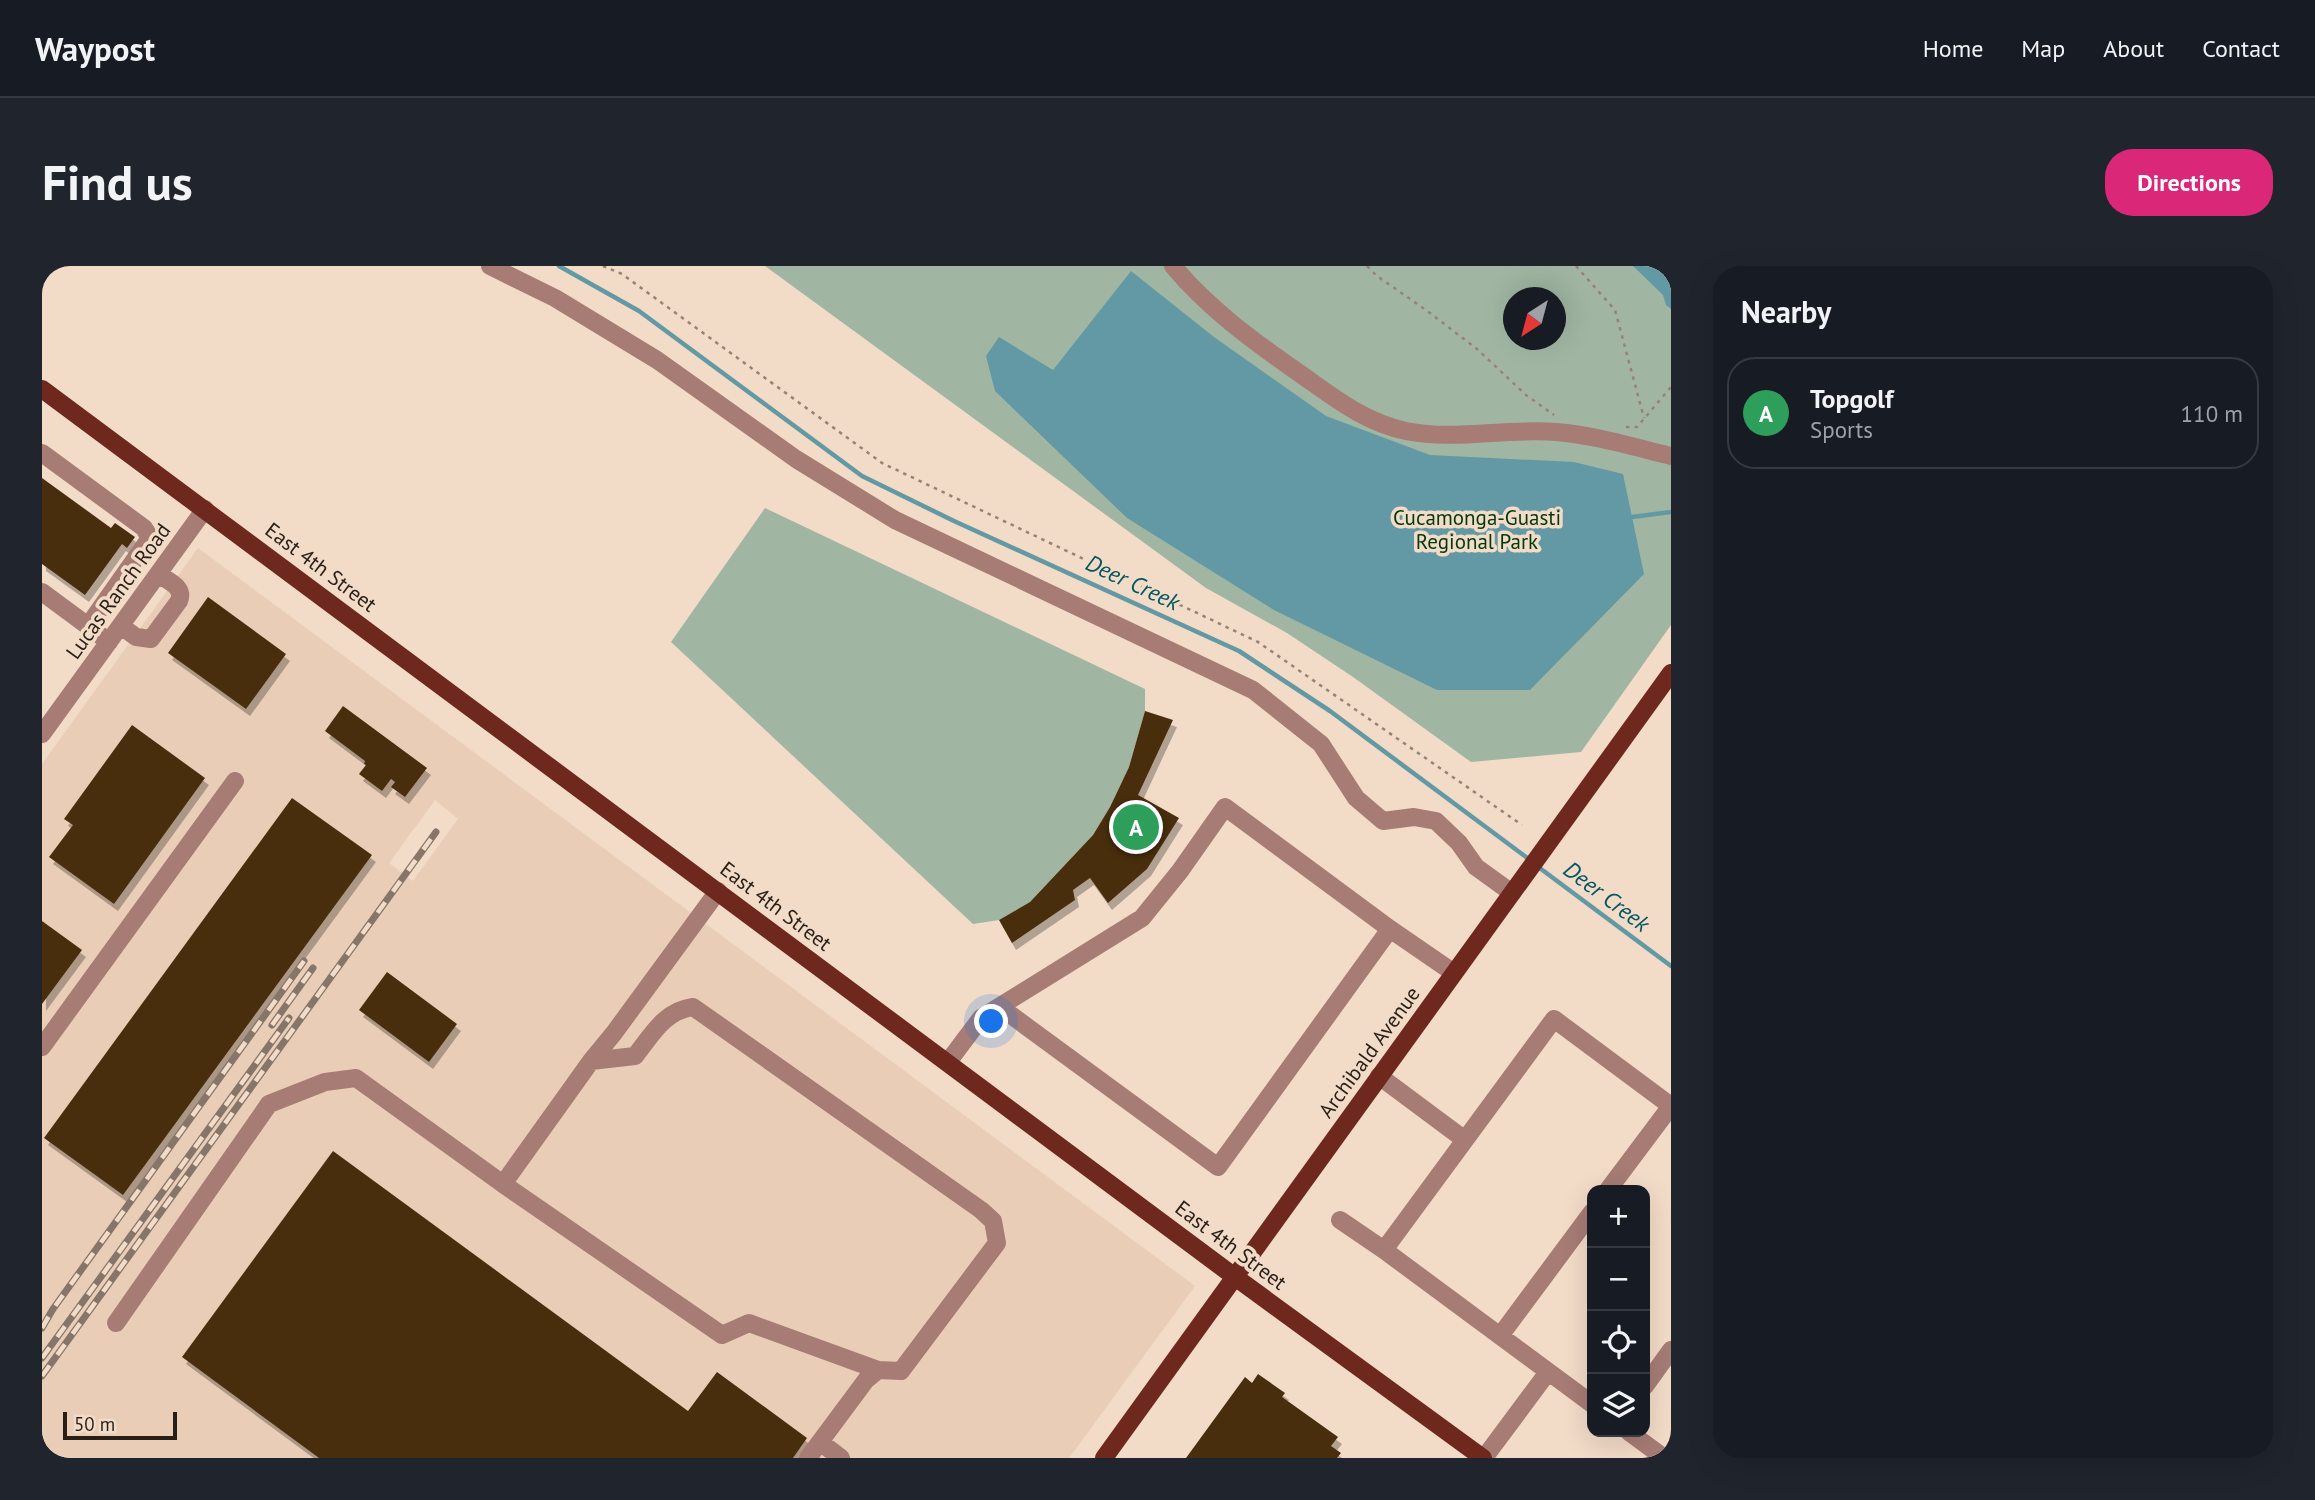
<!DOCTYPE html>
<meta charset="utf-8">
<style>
:root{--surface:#171b24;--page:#20242c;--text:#f1f3f6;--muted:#9ea1a6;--line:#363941;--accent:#db2777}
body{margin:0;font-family:"PT Sans",sans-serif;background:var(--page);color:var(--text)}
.controls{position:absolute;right:21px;bottom:21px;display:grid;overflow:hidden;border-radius:14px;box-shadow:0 7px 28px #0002}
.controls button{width:63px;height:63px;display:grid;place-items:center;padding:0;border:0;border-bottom:2px solid var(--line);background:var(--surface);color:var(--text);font:35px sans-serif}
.compass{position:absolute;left:1461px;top:21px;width:63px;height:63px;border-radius:50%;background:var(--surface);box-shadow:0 7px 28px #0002;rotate:216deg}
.scale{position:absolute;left:21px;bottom:18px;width:114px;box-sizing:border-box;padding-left:7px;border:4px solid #281f18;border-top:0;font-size:19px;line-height:24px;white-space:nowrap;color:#281f18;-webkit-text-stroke:5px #f2dbc7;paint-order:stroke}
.you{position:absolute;left:950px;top:756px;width:24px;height:24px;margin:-18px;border:5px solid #fff;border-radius:50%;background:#1a73e8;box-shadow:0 0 0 10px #1a73e833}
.badge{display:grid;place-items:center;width:46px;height:46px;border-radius:50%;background:var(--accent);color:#fff;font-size:23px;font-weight:700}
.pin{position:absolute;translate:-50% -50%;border:4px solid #fff;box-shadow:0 2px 7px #0006}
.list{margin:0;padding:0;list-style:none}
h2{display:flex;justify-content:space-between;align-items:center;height:91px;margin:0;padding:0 28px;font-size:30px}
h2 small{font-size:23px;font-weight:400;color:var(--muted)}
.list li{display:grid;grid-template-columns:46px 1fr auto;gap:21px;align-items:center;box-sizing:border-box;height:112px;margin:0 14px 14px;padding:0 14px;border:2px solid var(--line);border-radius:28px}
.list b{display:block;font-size:26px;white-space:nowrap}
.list p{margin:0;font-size:23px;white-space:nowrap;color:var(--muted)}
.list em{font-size:23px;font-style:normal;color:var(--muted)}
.icon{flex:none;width:38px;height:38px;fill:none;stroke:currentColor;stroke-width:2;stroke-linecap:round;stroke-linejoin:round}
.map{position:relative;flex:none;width:1629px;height:1192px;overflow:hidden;border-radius:28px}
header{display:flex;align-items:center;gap:42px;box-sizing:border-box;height:98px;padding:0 35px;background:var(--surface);border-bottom:2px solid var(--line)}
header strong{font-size:33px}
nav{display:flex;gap:38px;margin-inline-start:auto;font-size:24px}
.intro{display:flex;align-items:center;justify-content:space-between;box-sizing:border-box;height:168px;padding:0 42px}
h1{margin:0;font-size:49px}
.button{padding:18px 32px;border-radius:28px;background:var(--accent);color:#fff;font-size:24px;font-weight:700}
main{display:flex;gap:42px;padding:0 42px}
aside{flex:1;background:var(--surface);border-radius:28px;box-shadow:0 7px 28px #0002}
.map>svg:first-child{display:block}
</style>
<header>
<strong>Waypost</strong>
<nav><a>Home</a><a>Map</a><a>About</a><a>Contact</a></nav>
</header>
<div class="intro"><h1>Find us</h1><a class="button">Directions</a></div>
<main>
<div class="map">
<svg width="1629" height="1192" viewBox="0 0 1629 1192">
<defs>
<filter id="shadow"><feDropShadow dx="4" dy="7" stdDeviation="0" flood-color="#0004"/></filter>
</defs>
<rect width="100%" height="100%" fill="#f2dbc7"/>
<path fill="#eacdb6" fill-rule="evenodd" d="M 156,282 L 1153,1020 L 1027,1192 L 0,1192 L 0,498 ZM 393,534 L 416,553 L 371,615 L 347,597 Z"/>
<path fill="#a0b6a2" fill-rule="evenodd" d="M 723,0 L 1629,0 L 1629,359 L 1539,486 L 1429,496 L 1311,411 L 1245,367 L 1164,322 ZM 1472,32 L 1514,32 L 1514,74 L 1472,74 Z
M 723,242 L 1103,423 L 1103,445 L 1087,501 L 1068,541 L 1051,569 L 988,636 L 957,654 L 931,658 L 629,376 Z"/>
<path fill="#6399a4" d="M 1591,0 L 1629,0 L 1629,43 L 1624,39 L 1621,29 Z
M 1089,5 L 1172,71 L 1284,150 L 1388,189 L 1532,196 L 1581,208 L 1602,308 L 1488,424 L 1395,424 L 1232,344 L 1085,252 L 953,125 L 944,90 L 957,71 L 1011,104 Z"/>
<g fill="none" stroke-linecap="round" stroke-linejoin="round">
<path stroke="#6399a4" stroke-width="4.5" d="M 517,0 L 597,45 L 820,210 L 912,255 L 1197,385 L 1288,445 L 1488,594
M 1590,251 L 1629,246
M 1495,600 L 1629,700"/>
</g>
<path fill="#482f0e" filter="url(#shadow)" d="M 0,212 L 69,262 L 73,257 L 93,271 L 85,282 L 80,278 L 43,329 L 0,298 Z
M 166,331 L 244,388 L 204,443 L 126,387 Z
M 301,440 L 385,502 L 363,531 L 349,521 L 353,516 L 349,513 L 340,525 L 317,508 L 324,499 L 322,498 L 323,495 L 283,465 Z
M 1103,445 L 1131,454 L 1096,529 L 1137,552 L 1105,603 L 1066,637 L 1048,612 L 1031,624 L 1033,634 L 970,677 L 957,654 L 988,636 L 1051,569 L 1068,541 L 1087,501 Z
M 90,459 L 163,512 L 72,638 L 7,591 L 31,559 L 22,553 Z
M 250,532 L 330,589 L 81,929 L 2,872 Z
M 0,655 L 40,684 L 0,738 Z
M 345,706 L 415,758 L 387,796 L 317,744 Z
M 291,885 L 646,1145 L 675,1106 L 765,1172 L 751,1192 L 277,1192 L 140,1091 Z
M 1216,1108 L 1243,1127 L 1240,1131 L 1296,1171 L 1289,1180 L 1299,1187 L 1295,1192 L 1144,1192 L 1203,1111 L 1210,1117 Z"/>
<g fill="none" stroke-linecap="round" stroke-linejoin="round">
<path stroke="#958476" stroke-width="2.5" stroke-dasharray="3.5 5" stroke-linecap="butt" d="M 561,0 L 580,8 L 840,197 L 1216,376 L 1480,559
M 1325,0 L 1335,10 L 1384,44 L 1435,83 L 1484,129 L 1512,149
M 1534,0 L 1573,44 L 1602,152
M 1584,161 L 1595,161 L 1629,121"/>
<path stroke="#a67c75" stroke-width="18" d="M 448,0 L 513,32 L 615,94 L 754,193 L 853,254 L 1211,424 L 1279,478 L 1314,532 L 1341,555 L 1372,551 L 1394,555 L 1417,577 L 1434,601 L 1470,627
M 1131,0 C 1167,43 1211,75 1257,107 C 1290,130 1323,157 1364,165 C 1413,175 1464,162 1514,166 C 1552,169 1592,181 1629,190
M 0,187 L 102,262 L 108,272 L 46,360 L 67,376
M 0,326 L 46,360
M 79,360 L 94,371 L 109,373 L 137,335 C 143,321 126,315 116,308
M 0,468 L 163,243
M 958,741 L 1176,901 L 1348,663
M 0,781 L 193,515
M 549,795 L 572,767 L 676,625
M 906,796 L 939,752 L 1100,652 L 1138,605 L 1183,541 L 1348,663 L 1412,707
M 1337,810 L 1423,874
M 1566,924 L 1629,840
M 1298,954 L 1342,984
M 74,1057 L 227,838 L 283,816 L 314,812 L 461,918
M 1458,1070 L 1550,946
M 1603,1120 L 1629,1084
M 1550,1138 L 1342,984 L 1512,753 L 1629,840
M 1587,1166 L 1621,1191
M 778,1176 L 799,1192
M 766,1192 L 824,1114 L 836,1104 L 859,1105 L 955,977 L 951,955 L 939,944 L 651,741 C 622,745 610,769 593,790 L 549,795 L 461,918 L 680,1069 L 707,1057 L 836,1104
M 1442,1192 L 1506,1106"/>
<path stroke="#6e281e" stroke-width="18" d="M 0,123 L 1193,1011 L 1441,1192
M 1062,1192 L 1629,407"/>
<defs>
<path id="rail" d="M 230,759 L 271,702
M 0,1062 L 11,1043 L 262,695
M 0,1092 L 247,752
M 0,1110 L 394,566"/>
</defs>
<use href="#rail" stroke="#857669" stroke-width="7"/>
<use href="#rail" stroke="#f2dbc7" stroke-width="4.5" stroke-dasharray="13" stroke-linecap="butt"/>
</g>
<g text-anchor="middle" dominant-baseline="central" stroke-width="7" stroke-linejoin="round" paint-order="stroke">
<g font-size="21" fill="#00390f" stroke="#f2dbc7">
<text x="1435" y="251">Cucamonga-Guasti<tspan x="1435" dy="24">Regional Park</tspan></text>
</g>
<g font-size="21" fill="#281f18" stroke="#f2dbc7">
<text transform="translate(279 301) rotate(37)">East 4th Street</text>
<text transform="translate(76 325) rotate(-54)">Lucas Ranch Road</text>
<text transform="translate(734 640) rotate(37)">East 4th Street</text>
<text transform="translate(1327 786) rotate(-54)">Archibald Avenue</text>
<text transform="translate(1189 979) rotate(37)">East 4th Street</text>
</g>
<g font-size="23" font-style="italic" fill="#035663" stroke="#f2dbc7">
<text transform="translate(1091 316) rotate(25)">Deer Creek</text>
<text transform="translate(1565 630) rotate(37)">Deer Creek</text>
</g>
</g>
</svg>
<div class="controls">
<button>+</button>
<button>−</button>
<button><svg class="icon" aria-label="locate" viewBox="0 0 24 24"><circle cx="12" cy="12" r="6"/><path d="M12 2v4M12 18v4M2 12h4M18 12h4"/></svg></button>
<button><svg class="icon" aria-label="layers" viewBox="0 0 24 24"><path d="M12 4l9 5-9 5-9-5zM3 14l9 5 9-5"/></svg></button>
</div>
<svg class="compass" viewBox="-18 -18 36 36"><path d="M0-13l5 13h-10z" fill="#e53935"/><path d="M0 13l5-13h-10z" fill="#9ea1a6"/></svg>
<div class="scale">50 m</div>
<div class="you"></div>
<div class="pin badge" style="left:1094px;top:561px;background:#2e9e5b">A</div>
</div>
<aside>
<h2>Nearby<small></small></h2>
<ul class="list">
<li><span class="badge" style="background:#2e9e5b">A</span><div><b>Topgolf</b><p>Sports</p></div><em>110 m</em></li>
</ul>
</aside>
</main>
